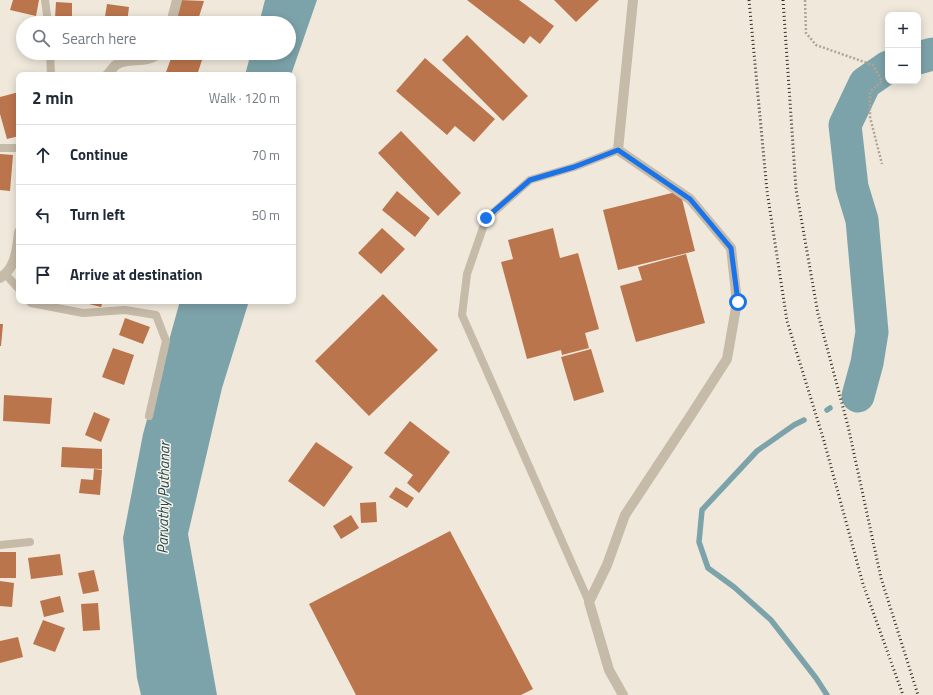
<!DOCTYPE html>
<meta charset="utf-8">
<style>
:root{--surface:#fff;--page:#f2f2f3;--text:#1f2937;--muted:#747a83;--line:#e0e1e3}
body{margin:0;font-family:"Titillium Web",sans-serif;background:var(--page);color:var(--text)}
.controls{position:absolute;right:12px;top:12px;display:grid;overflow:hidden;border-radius:8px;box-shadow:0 2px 10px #0003}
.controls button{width:36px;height:36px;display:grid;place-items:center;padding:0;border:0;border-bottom:1px solid var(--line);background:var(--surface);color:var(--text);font:20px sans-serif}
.stop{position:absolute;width:12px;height:12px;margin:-9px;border:3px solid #1a73e8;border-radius:50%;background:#fff}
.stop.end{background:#1a73e8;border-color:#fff;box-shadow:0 1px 4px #0008}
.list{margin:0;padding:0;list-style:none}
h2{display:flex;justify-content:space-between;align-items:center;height:52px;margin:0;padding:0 16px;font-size:17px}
h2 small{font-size:13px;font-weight:400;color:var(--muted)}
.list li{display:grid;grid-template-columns:26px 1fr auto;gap:12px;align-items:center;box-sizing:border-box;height:60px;padding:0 16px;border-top:1px solid var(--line)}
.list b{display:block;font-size:15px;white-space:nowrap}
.list em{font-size:13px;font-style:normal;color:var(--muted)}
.icon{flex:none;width:22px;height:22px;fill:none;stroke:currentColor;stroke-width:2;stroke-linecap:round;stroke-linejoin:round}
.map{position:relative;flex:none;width:933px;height:695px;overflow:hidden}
.search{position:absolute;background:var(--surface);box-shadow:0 2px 10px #0003;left:16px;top:16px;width:280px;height:44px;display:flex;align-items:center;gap:10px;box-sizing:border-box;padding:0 14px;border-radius:22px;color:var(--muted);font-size:15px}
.panel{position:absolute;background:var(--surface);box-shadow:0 2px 10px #0003;left:16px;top:72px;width:280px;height:232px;border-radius:8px}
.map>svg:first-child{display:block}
</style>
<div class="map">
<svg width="933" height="695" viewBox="0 0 933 695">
<rect width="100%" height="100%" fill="#efe8db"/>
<path fill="#7da3aa" d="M 265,0 L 317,0 L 291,75 L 245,75 L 251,53 L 289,53 L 289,23 L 259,23 Z
M 180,301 L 249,301 L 222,388 L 188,534 L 217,695 L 141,695 L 137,678 L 123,538 L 143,434 Z"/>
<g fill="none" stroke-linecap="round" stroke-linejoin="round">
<path stroke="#7da3aa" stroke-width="5.5" d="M 853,398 L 858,396
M 827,410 L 830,408
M 804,420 L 794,425 L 757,451 L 702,510 L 699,542 L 708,568 L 734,587 L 771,620 L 816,678 L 827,695"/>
<path stroke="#7da3aa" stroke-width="33" d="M 918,58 L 933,54
M 858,396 L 867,363 L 872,332 L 862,220 L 852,187 L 845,125 L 865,83 L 888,67"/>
</g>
<path fill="#bb754d" d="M 13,0 L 39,0 L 36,16 L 10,10 Z
M 180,0 L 204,1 L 197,23 L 184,23 L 174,20 Z
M 467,0 L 519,0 L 554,26 L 540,44 L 530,36 L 524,44 Z
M 554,0 L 599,0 L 576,22 Z
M 56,2 L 72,3 L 72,19 L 55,18 Z
M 107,4 L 129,7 L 127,23 L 104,23 Z
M 21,25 L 23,25 L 23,40 L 22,40 Z
M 467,35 L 528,96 L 503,121 L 442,60 Z
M 113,53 L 131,53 L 130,57 Z
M 173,53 L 204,54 L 197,75 L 190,72 L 189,75 L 165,75 Z
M 425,58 L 495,119 L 474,142 L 455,126 L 447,135 L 396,91 Z
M 19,92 L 19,136 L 7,139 L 0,114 L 0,97 Z
M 401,131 L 461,193 L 438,216 L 378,153 Z
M 0,154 L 13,155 L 10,191 L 0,190 Z
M 397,191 L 430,218 L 415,237 L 382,210 Z
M 680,191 L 695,251 L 618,270 L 603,210 Z
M 382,228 L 405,249 L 381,274 L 358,253 Z
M 553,228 L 560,258 L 578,253 L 599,329 L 585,333 L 589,348 L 562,355 L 561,350 L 527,359 L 501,262 L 513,259 L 508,240 Z
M 686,254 L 705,323 L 636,342 L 620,286 L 642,280 L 638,267 Z
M 383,294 L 438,350 L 369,416 L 315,361 Z
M 77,301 L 103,301 L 101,307 Z
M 125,318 L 150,327 L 143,344 L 119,335 Z
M 0,324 L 3,324 L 1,346 L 0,346 Z
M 113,348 L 134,355 L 124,385 L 102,377 Z
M 591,349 L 604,392 L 574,401 L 561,357 Z
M 4,395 L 52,398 L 50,424 L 3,421 Z
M 94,412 L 110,419 L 101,442 L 85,435 Z
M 410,421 L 450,452 L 419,493 L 407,483 L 413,475 L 384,453 Z
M 316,442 L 353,467 L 324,507 L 288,481 Z
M 62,447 L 102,449 L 102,469 L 61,467 Z
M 94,469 L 102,470 L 100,495 L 79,493 L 81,479 L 93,480 Z
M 396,487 L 414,498 L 407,508 L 389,497 Z
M 376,502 L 377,522 L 361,523 L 360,503 Z
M 351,515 L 359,528 L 341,539 L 333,526 Z
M 450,531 L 533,689 L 521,695 L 356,695 L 309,604 Z
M 0,552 L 16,552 L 16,578 L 0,578 Z
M 60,554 L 63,575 L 31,579 L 28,558 Z
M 94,570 L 99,591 L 83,594 L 78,573 Z
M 0,581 L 14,583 L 12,607 L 0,606 Z
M 60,596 L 64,612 L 44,617 L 40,601 Z
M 98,603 L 100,630 L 83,631 L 81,604 Z
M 43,620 L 65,628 L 55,652 L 33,644 Z
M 18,637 L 23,657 L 0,663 L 0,641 Z"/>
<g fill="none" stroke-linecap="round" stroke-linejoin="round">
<path stroke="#b2a493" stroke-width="2.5" stroke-dasharray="2 2" stroke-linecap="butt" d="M 805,0 L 806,33 L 816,45 L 873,65 L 882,81 L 870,92 L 870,117 L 882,164"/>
<path stroke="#c6baa8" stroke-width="8" d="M 45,0 L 48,23
M 50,53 L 51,75
M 0,148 L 19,148
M 6,275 L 19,289
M 29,301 L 31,303 L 83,313 L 125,310 L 156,315 L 166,341 L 149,416
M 0,545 L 30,542
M 589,602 L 462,315 L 467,274 L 486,219 L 530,180 L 574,167 L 618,150"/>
<path stroke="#c6baa8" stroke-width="10" d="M 171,23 L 177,0
M 107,75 C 110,72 113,67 116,65 C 128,56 147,65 159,53
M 0,278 C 16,268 17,249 19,232
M 623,695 L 609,670 L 589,602 L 607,565 L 625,515 L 693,412 L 727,359 L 737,302 L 731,248 L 690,199 L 618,150 L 633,0"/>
<path stroke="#342d28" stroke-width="3" stroke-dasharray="1 3" stroke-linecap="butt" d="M 749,0 L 767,191 L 787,321 L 824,441 L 863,584 L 903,695
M 783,0 L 796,189 L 818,314 L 848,426 L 881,578 L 918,695"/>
</g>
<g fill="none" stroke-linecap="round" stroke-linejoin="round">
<path stroke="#1a73e8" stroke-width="5" d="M 486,218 L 530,180 L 574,167 L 618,150 L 690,199 L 731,248 L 738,302"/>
</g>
<g text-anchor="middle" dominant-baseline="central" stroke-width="3" stroke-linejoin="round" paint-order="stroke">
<g font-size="15" font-style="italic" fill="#214952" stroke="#f8f2e7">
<text transform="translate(163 498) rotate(-89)">Parvathy Puthanar</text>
</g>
</g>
</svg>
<div class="controls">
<button>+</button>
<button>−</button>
</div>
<div class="stop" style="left:738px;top:302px"></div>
<div class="stop end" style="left:486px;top:218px"></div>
<div class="search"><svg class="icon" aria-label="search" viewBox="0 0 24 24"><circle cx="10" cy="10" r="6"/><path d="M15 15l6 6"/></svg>Search here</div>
<section class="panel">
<h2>2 min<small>Walk · 120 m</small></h2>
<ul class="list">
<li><svg class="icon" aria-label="ahead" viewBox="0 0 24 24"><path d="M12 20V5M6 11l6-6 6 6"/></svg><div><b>Continue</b></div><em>70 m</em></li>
<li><svg class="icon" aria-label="left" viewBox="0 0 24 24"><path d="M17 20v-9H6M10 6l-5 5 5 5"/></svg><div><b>Turn left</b></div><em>50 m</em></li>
<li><svg class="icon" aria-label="arrive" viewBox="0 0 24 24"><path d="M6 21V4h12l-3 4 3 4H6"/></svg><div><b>Arrive at destination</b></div></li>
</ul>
</section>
</div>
